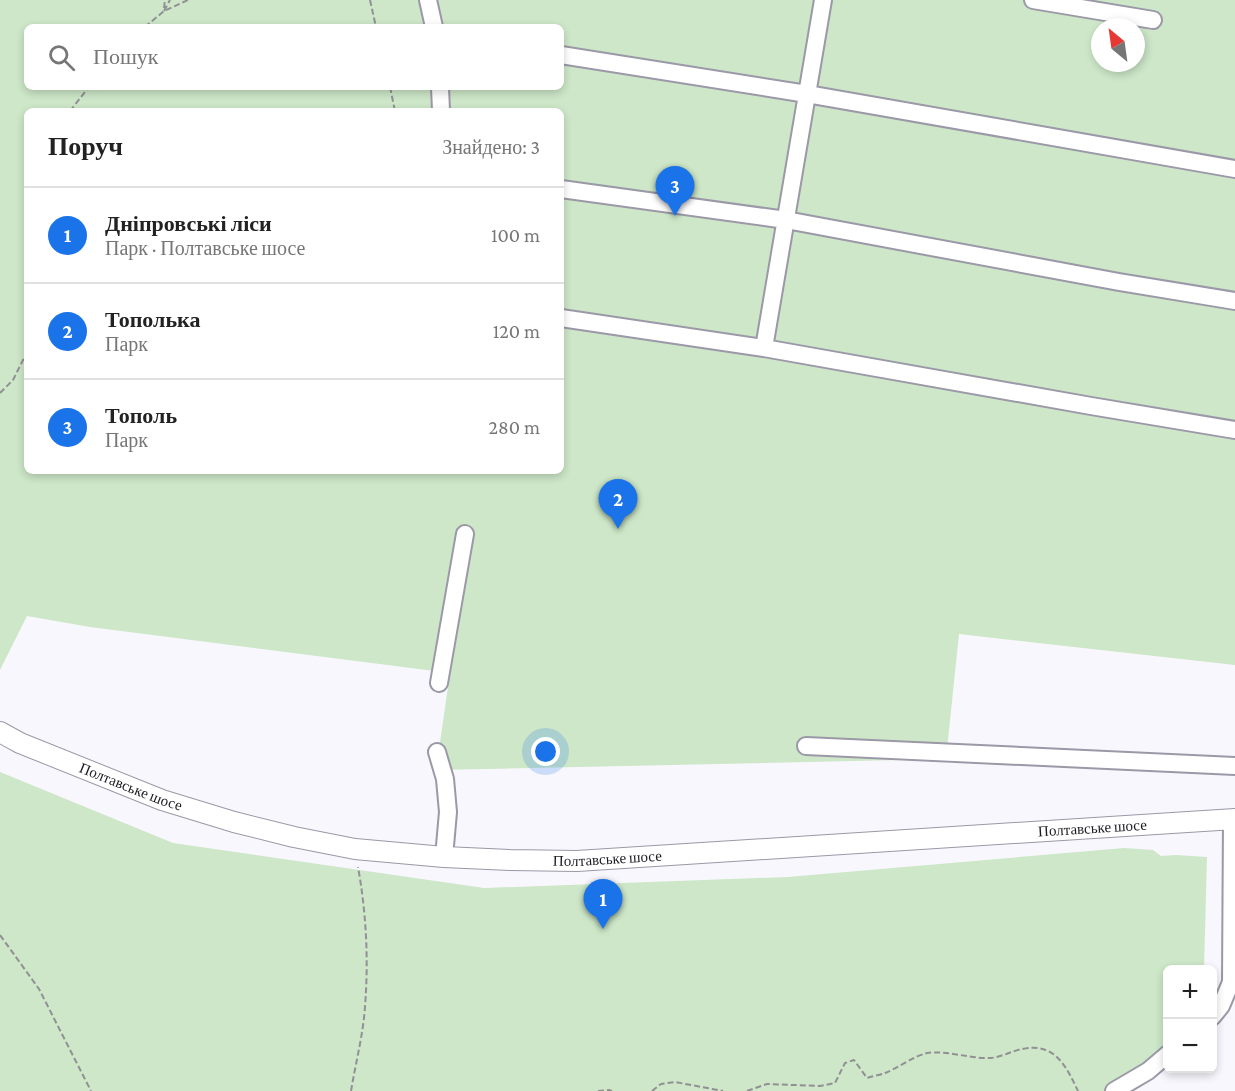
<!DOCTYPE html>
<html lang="uk">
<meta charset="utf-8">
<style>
:root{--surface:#fff;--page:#f2f2f2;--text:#222;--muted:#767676;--line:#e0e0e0;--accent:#1a73e8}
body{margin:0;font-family:"Crimson Pro",serif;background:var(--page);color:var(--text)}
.controls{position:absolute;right:18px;bottom:18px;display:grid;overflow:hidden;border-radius:9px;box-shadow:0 3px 9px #0003}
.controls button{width:54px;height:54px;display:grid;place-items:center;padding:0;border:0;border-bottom:2px solid var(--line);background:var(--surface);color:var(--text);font:30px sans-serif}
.compass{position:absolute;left:1091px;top:18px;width:54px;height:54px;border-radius:50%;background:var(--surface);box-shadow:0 3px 9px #0003;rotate:331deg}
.you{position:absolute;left:546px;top:752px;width:21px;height:21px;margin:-15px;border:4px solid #fff;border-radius:50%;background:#1a73e8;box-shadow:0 0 0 9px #1a73e833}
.badge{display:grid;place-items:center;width:39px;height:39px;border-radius:50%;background:var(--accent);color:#fff;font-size:20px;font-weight:700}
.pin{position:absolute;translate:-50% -50px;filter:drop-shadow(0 2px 3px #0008)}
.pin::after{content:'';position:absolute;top:32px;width:21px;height:18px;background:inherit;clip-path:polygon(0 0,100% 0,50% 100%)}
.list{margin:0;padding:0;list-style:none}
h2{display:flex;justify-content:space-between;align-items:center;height:78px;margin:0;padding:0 24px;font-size:26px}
h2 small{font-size:20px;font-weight:400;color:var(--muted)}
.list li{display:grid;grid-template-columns:39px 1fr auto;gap:18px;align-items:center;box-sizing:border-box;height:96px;padding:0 24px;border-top:2px solid var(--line)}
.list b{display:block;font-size:22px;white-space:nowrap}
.list p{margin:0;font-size:20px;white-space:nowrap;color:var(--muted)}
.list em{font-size:20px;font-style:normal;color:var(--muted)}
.icon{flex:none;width:33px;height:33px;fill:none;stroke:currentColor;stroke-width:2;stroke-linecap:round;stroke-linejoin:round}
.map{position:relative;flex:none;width:1235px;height:1091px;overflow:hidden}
.search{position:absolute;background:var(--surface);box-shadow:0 3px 9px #0003;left:24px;top:24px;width:540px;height:66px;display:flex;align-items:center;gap:15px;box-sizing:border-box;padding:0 21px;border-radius:9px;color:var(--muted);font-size:22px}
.panel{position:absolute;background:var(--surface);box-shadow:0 3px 9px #0003;left:24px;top:108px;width:540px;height:366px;border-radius:9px}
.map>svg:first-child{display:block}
</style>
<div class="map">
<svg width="1235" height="1091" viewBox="0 0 1235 1091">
<rect width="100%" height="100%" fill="#f8f7fd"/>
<path fill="#cde7c8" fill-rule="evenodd" d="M 0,0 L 1235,0 L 1235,665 L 959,634 L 946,759 L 436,770 L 450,673 L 90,627 L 27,616 L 0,670 ZM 27,27 L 561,27 L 561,87 L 432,87 L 438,111 L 561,111 L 561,471 L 27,471 L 27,111 L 435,111 L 430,87 L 27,87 ZM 1100,27 L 1136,27 L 1136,63 L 1100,63 Z
M 0,772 L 173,843 L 484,888 L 788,877 L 1124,848 L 1153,850 L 1161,856 L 1176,855 L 1207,857 L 1204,969 L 1168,970 L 1167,1045 L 1122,1091 L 0,1091 Z"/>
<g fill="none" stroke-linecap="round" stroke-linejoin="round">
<defs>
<path id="minor" d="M 428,0 L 434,27
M 1033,0 L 1153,20
M 561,55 L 807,94 L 1235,169
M 440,87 L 441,111
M 561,189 L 786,220 L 1119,282 L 1235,301
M 561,318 L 764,348 L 1091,406 L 1235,430
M 764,348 L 823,0
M 439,683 L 465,534
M 806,746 L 1235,766
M 437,752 L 445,779 L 448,812 L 444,857
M 1212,1017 L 1221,1006 L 1231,982 L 1232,819
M 1114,1091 L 1148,1071 L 1168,1054"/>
<g id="major">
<path id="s1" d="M 0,732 L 20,743 L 162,800 L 234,822 L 294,837 L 355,849 L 444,857 L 510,860 L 577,861 L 1235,819"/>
</g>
</defs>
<use href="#minor" stroke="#9b98a7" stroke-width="20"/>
<use href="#major" stroke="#9b98a7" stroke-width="22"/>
<path stroke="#919095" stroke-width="2" stroke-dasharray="6 3" stroke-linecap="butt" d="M 370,0 L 376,27
M 164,8 L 165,0
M 164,11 L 170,0
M 145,27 L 164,11 L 188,0
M 390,87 L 395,111
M 70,111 L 89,87
M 0,393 L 13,380 L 27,352
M 0,935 L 39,989 L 91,1091
M 351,1091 C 355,1067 361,1043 364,1018 C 369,967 367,917 358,867
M 598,1091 L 609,1090 L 612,1091
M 652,1091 L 661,1084 L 675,1082 L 723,1091
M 747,1091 L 767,1084 L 820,1086 L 835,1083 L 845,1063 L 854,1060 L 867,1078 C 873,1076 880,1075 885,1073 C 898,1068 914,1056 927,1053 C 948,1050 969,1059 991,1058 C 1001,1057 1012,1051 1022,1049 C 1055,1042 1066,1066 1078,1091"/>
<use href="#minor" stroke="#fff" stroke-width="16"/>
<use href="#major" stroke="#fff" stroke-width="20"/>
</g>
<g text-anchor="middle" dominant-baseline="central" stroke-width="6" stroke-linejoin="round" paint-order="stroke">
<g font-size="15" fill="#1b1a1f" stroke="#fff">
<text stroke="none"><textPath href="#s1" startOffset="142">Полтавське шосе</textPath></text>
<text stroke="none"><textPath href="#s1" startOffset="1114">Полтавське шосе</textPath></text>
<text stroke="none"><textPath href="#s1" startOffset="628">Полтавське шосе</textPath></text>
</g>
</g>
</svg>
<div class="controls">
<button>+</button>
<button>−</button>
</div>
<svg class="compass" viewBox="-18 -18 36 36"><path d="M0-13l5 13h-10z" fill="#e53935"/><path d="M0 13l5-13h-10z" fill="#767676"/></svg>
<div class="you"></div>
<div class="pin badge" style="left:603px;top:929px">1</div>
<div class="pin badge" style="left:618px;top:529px">2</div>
<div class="pin badge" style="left:675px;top:216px">3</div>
<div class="search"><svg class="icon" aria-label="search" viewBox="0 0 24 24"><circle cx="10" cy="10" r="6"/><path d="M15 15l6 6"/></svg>Пошук</div>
<section class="panel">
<h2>Поруч<small>Знайдено: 3</small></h2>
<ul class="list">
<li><span class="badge">1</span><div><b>Дніпровські ліси</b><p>Парк · Полтавське шосе</p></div><em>100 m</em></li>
<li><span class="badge">2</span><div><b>Тополька</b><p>Парк</p></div><em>120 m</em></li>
<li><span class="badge">3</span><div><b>Тополь</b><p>Парк</p></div><em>280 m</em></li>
</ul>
</section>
</div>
